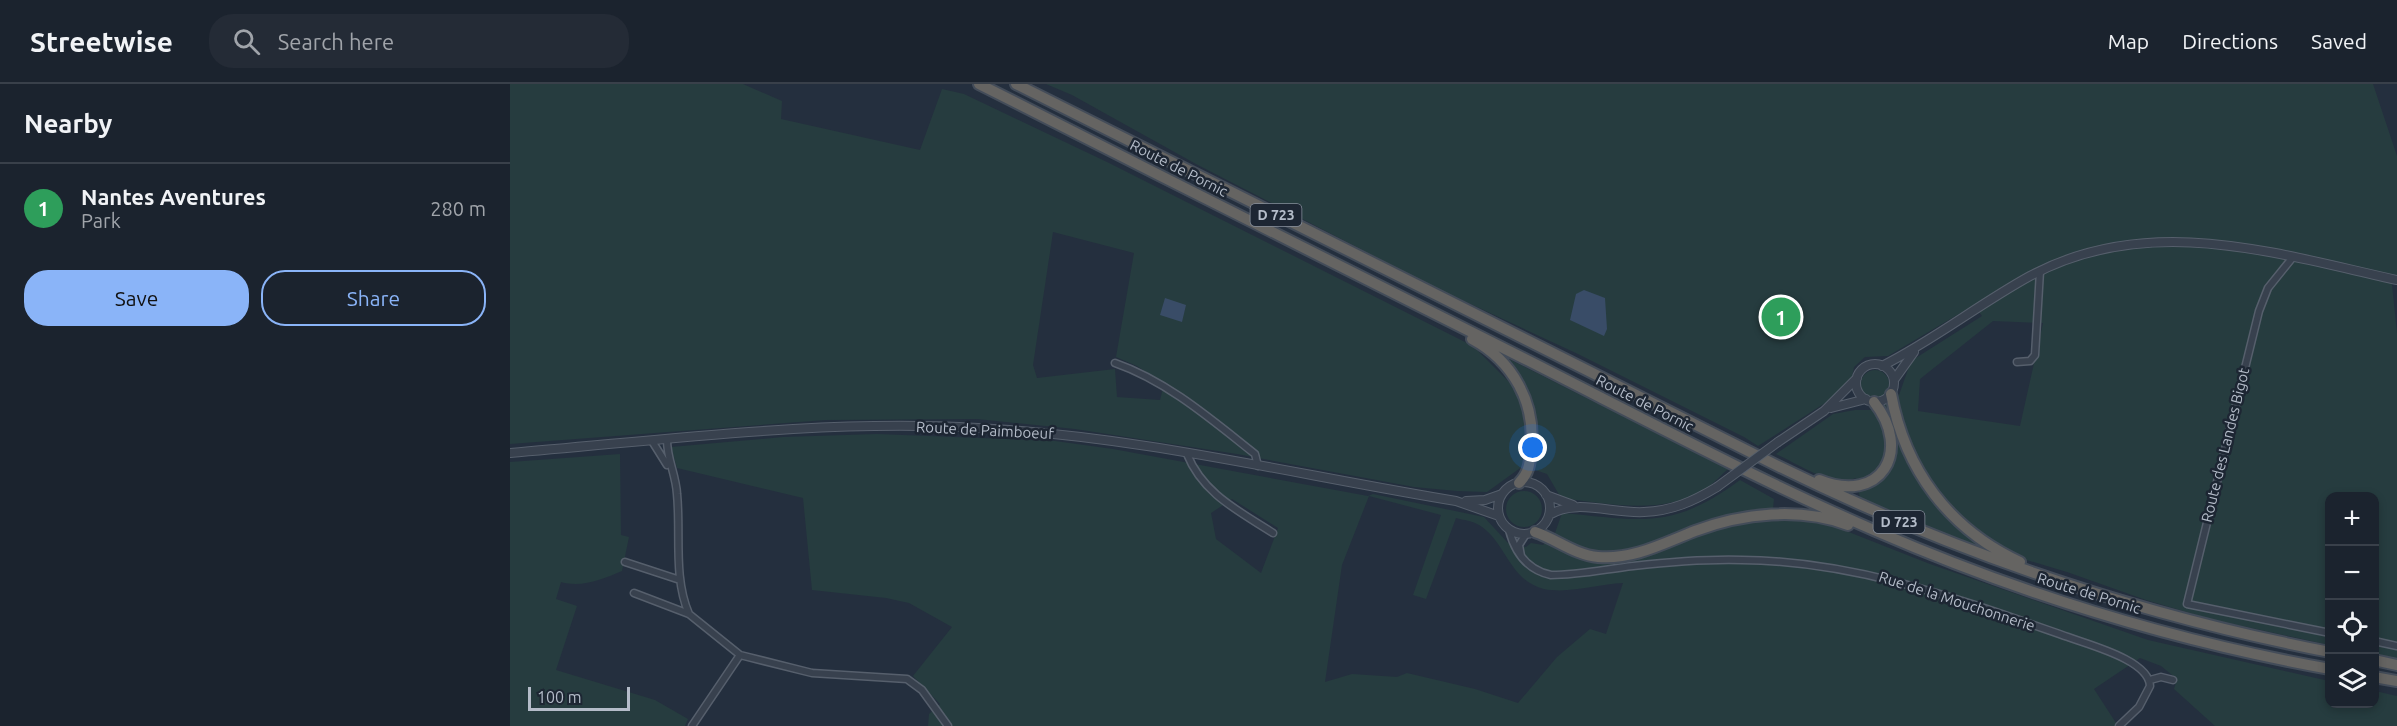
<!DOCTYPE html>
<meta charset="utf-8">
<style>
:root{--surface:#1b232e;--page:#242b36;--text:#f1f3f6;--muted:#a0a4aa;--line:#39404a;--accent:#8ab4f8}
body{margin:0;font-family:Ubuntu,sans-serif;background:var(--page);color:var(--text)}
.controls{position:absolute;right:18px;bottom:18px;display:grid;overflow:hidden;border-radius:12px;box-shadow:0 3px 9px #0003}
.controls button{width:54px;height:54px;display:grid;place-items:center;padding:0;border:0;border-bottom:2px solid var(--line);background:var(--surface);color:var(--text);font:30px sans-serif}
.scale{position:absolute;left:18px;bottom:15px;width:102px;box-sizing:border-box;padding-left:6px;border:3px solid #b4bcc9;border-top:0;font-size:16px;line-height:21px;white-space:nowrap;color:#b4bcc9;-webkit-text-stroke:4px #1d2633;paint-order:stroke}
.you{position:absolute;left:1023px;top:364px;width:21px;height:21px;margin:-15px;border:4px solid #fff;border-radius:50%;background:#1a73e8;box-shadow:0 0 0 9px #1a73e833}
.badge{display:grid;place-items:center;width:39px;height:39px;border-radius:50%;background:var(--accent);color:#fff;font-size:20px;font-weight:700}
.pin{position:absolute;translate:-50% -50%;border:3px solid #fff;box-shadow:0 2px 6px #0006}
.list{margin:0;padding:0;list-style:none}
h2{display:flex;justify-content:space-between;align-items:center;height:78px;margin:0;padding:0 24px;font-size:26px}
h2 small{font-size:20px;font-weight:400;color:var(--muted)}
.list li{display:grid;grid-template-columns:39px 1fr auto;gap:18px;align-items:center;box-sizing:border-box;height:90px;padding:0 24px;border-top:2px solid var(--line)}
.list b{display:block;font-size:22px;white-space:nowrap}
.list p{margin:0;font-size:20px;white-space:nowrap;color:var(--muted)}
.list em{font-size:20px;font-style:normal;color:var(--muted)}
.actions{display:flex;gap:12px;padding:18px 24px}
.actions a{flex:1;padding:14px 0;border:2px solid var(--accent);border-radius:24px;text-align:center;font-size:21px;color:var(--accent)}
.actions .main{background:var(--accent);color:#111}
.icon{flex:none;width:33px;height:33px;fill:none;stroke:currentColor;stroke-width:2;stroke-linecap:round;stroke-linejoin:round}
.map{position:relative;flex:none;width:1887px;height:642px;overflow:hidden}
header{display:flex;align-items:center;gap:36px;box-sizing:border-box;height:84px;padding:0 30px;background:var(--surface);border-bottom:2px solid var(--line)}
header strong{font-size:28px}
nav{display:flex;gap:33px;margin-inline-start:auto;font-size:21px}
.search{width:420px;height:54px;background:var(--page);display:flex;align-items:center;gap:15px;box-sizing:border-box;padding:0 21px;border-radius:24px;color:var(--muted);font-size:22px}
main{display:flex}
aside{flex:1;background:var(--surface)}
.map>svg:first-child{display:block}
</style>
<header>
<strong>Streetwise</strong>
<div class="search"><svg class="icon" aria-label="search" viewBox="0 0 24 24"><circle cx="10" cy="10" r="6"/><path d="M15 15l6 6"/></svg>Search here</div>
<nav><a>Map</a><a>Directions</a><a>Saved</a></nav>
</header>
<main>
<aside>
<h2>Nearby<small></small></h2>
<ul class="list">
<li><span class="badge" style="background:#2e9e5b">1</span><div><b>Nantes Aventures</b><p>Park</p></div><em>280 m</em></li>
</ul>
<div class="actions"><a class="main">Save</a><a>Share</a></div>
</aside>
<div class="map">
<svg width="1887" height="642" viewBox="0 0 1887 642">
<rect width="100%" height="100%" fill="#242f3e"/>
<path fill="#263c3f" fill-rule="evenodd" d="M 0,0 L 233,0 L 272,17 L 271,35 L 410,66 L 432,5 L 454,10 L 597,78 L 963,262 L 999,298 L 1009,289 L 999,275 L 1218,385 C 1211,391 1204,399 1197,404 C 1154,432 1099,420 1051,414 L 1037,390 L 1013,382 L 977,408 L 947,407 L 904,403 L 727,370 L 565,345 L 467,335 L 316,336 L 0,360 ZM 543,148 L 624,169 L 606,273 L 627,282 L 654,300 L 650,316 L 607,313 L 605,285 L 527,294 L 523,281 Z
M 536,0 L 1863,0 L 1887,72 L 1887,192 L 1881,191 L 1887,249 L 1887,575 L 1865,571 L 1864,412 L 1820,412 L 1819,561 L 1700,535 L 1636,516 L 1557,488 L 1450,456 L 1350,414 L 1346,394 C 1322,404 1289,380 1266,370 L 1323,330 L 1345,326 L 1363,326 L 1389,311 L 1401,277 L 1472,232 L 1464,221 L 1378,272 L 1355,273 L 1344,283 L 1340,303 L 1248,362 L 1234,353 L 1068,270 L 924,203 L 686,80 L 562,11 ZM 1483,237 L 1533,239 L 1510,342 L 1408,327 L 1410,295 Z
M1351 300a14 14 0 1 1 28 0a14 14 0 1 1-28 0Z
M 367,350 L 545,357 L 603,365 L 858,412 L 863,410 L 974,433 L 998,459 L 1016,463 L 1021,459 L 1033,461 L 1045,449 L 1052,429 C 1131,436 1161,447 1230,396 L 1264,415 L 1262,435 L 1287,435 L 1326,443 L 1420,480 L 1638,556 L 1819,597 L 1820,620 L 1864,620 L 1865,607 L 1887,612 L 1887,642 L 1705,642 L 1664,605 L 1667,595 L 1651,582 L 1630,574 L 1584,605 L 1608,642 L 418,642 L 419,630 L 430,620 L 403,592 L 442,543 L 399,519 L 376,514 L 302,506 L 293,414 L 167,384 L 161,363 L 273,353 ZM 859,412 L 931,431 L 903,511 L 916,515 L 946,434 C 953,436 963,437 969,441 C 996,457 999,497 1034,505 C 1059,510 1088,500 1113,499 L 1096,550 L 1080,545 L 1047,573 L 1008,619 L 965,605 L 897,589 L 887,593 L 842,590 L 815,598 L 832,481 ZM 722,415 L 768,444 L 751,489 L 706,455 L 701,429 Z
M 110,370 L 111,451 L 119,453 L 112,487 C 93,495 72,504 51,498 L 46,515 L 67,522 L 46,586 L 145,616 L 178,635 L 175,642 L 0,642 L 0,378 Z
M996 425a18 18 0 1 1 36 0a18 18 0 1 1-36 0Z"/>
<path fill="#394c67" d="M 1074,206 L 1095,214 L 1097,245 L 1094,252 L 1060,236 L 1066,210 Z
M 655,214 L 676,221 L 672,238 L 650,231 Z"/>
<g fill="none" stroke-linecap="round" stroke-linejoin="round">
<defs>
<path id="minor" d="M 1783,173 L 1758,204 L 1749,227 L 1677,520 L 1820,549
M 1507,278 L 1520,277 L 1525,271 L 1530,187
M 605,279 C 657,297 702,336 745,370 L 748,382
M 157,356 C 157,375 166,391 167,410 C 171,449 163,493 179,530
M 142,357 L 157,381
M 677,370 C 693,410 729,427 763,449
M 999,446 C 1005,469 1017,486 1041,491 C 1069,491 1096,485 1123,482 C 1159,478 1196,475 1232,476 C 1347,477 1451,516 1558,553 C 1579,561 1639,576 1640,602 L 1629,623 L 1609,642
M 1011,472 L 1009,461 L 1016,450
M 115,478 L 170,496
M 124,509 L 179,530 L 230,571 L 302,589 L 397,595 L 412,606 L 438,642
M 1864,557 L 1887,562
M 1640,596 L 1651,593 L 1663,596
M 182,642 L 230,571"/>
<path id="tertiary" d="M1346 299a19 19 0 1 1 38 0a19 19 0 1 1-38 0Z
M 1372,282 C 1424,256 1469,220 1520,192 C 1639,128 1764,169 1887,196
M 1384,296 L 1404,268
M 1321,324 L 1356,315
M 1268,358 L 1314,327 L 1347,294
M 0,369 C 156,356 312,335 468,344 C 629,352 787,391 946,417 L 989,432
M988 424a26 26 0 1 1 52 0a26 26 0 1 1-52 0Z
M 1036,411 L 1063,421
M 956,417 L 975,416 L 992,410
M 1039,431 C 1065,414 1104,430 1134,428 C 1162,427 1184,417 1207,403"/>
<path id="trunk" d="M 469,0 C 650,92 831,182 1013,274 C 1130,333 1246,395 1366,447 C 1511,510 1664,557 1820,585
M 506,0 L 1270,383 C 1445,469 1628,531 1820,568
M 962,255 C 1003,277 1026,319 1021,365 C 1020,379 1019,389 1009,399
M 1381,310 C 1395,386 1439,445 1510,478
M 1309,396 C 1371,421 1403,367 1364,318
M 1025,448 C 1046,455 1065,471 1088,473 C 1123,476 1154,459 1185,447 C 1233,429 1290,423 1338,441
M 1864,576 L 1887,581
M 1864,593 L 1887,597"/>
</defs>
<use href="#minor" stroke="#565f6c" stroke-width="9"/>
<use href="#tertiary" stroke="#565f6c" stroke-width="10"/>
<use href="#trunk" stroke="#434c59" stroke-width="14"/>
<use href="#minor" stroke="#38414e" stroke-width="6"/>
<use href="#tertiary" stroke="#38414e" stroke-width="8"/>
<use href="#trunk" stroke="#656462" stroke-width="10"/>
<defs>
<path id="tertiary-bridge" d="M 1207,403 L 1268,358"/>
</defs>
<use href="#tertiary-bridge" stroke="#565f6c" stroke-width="10" stroke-linecap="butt"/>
<use href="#tertiary-bridge" stroke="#38414e" stroke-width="8"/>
</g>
<g text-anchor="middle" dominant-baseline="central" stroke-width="5" stroke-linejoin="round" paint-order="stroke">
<g fill="#1d2633" stroke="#878f9c" stroke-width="1.5">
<rect x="740.5" y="120" width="51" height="22" rx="4.5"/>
<rect x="1363.5" y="427" width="51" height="22" rx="4.5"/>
</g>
<g font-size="14" font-weight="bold" fill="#b4bcc9">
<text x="766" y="131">D 723</text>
<text x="1389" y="438">D 723</text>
</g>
<g font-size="15" fill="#b4bcc9" stroke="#1d2633">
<text transform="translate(669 84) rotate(27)">Route de Pornic</text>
<text transform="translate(1135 319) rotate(27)">Route de Pornic</text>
<text transform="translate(475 346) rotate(3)">Route de Paimboeuf</text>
<text transform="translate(1715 361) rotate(-76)">Route des Landes Bigot</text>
<text transform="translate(1579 509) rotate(17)">Route de Pornic</text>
<text transform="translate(1447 517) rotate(18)">Rue de la Mouchonnerie</text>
</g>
</g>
</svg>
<div class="controls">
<button>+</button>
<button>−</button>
<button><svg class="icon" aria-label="locate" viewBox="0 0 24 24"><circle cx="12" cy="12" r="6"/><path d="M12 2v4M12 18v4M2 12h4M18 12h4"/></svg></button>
<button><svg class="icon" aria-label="layers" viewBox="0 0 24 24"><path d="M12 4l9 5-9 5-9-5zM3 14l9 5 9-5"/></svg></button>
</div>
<div class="scale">100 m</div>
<div class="you"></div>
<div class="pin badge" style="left:1271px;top:233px;background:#2e9e5b">1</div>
</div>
</main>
